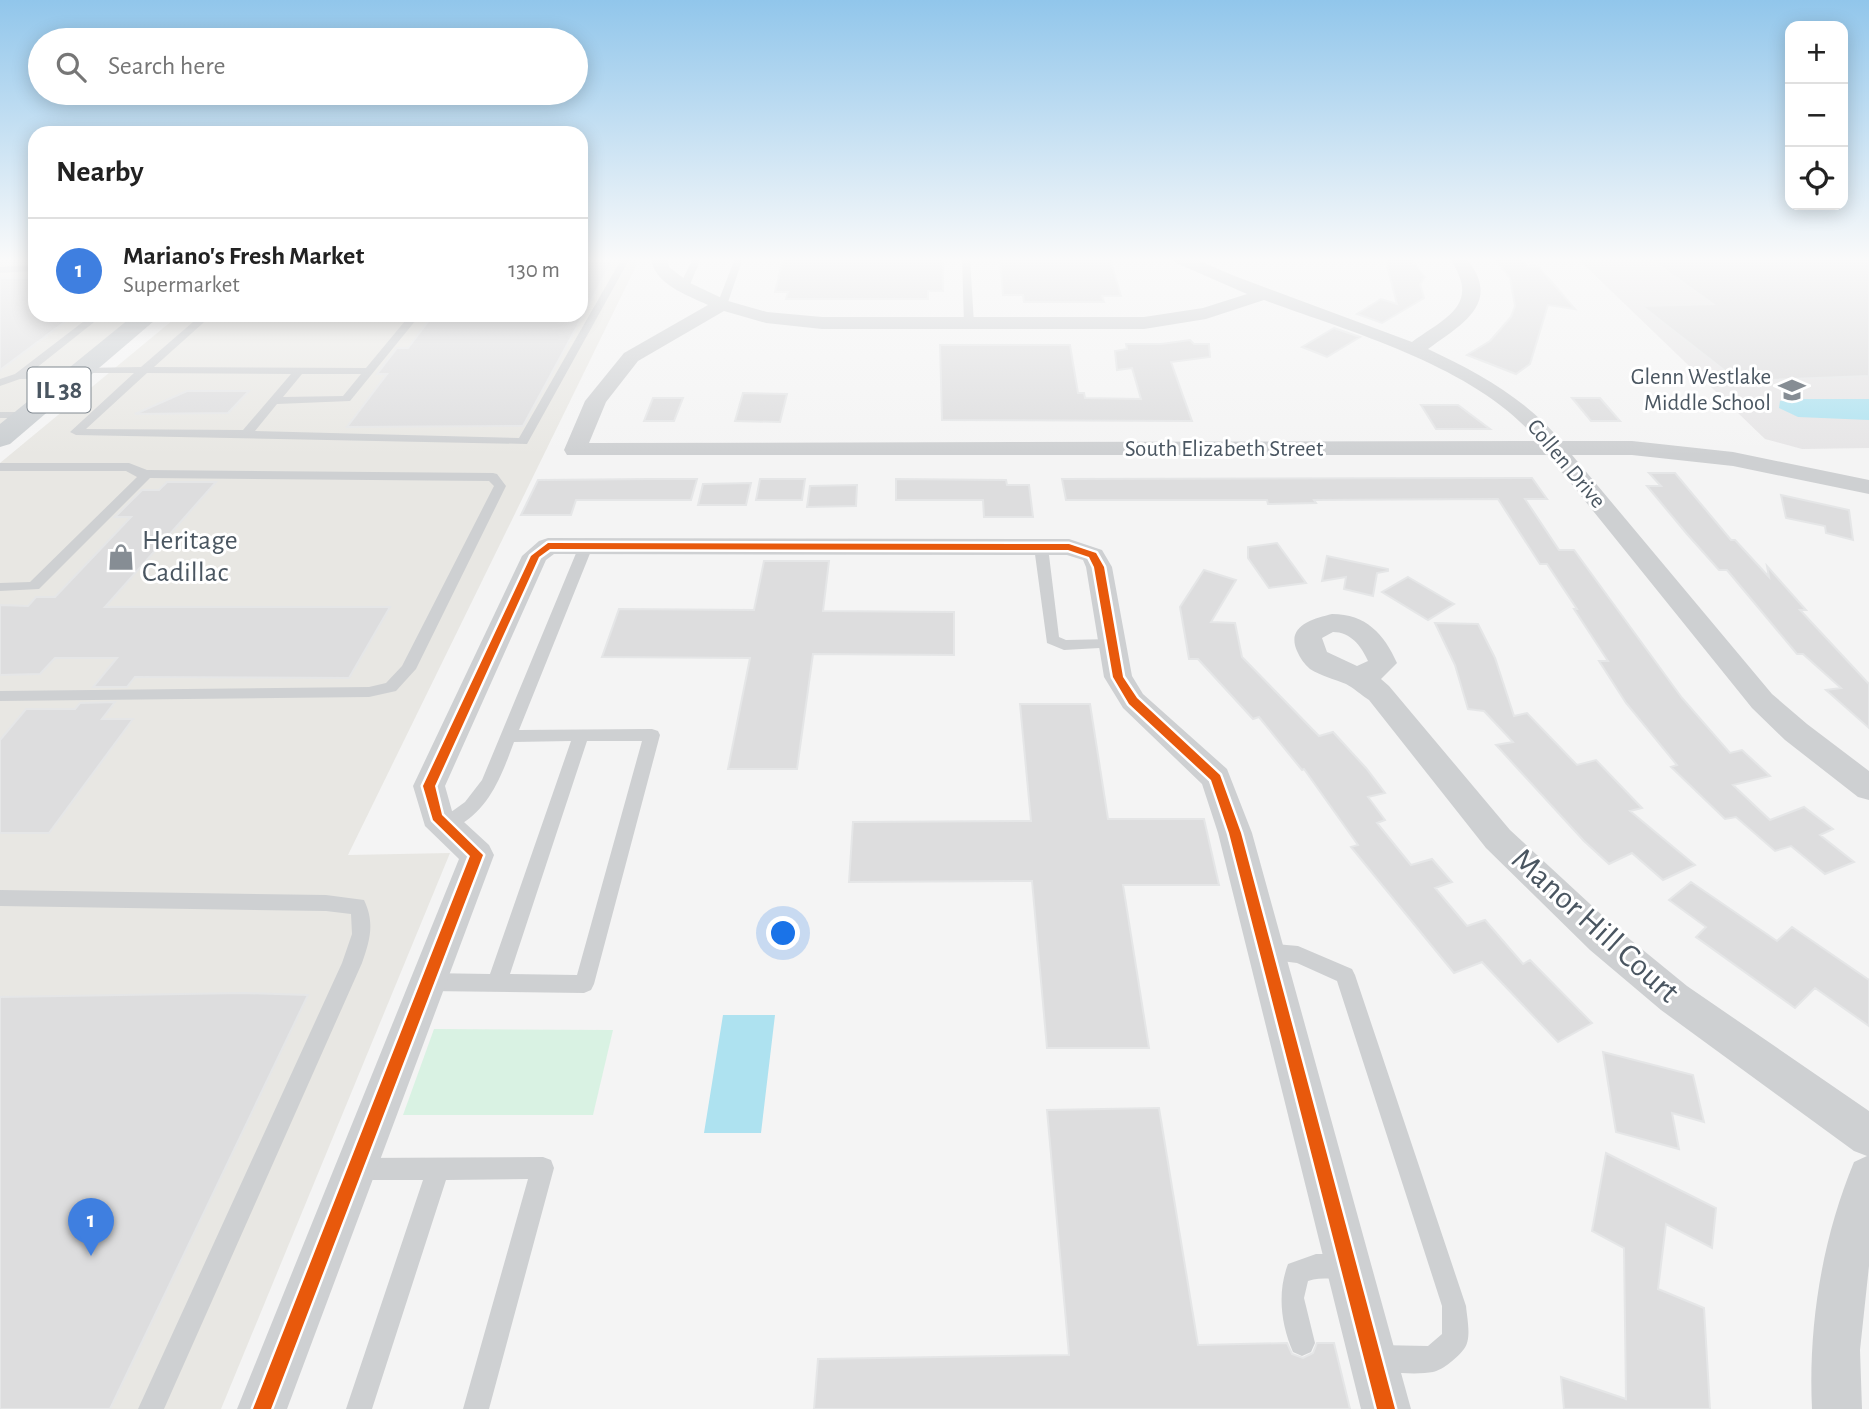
<!DOCTYPE html>
<meta charset="utf-8">
<style>
:root{--surface:#fff;--page:#f2f2f2;--text:#222;--muted:#767676;--line:#e0e0e0;--accent:#868d94}
body{margin:0;font-family:"Alegreya Sans",sans-serif;background:var(--page);color:var(--text)}
.controls{position:absolute;right:21px;top:21px;display:grid;overflow:hidden;border-radius:14px;box-shadow:0 4px 18px #0003}
.controls button{width:63px;height:63px;display:grid;place-items:center;padding:0;border:0;border-bottom:2px solid var(--line);background:var(--surface);color:var(--text);font:35px sans-serif}
.you{position:absolute;left:784px;top:934px;width:24px;height:24px;margin:-18px;border:5px solid #fff;border-radius:50%;background:#1a73e8;box-shadow:0 0 0 10px #1a73e833}
.badge{display:grid;place-items:center;width:46px;height:46px;border-radius:50%;background:var(--accent);color:#fff;font-size:23px;font-weight:700}
.pin{position:absolute;translate:-50% -58px;filter:drop-shadow(0 2px 4px #0008)}
.pin::after{content:'';position:absolute;top:37px;width:24px;height:21px;background:inherit;clip-path:polygon(0 0,100% 0,50% 100%)}
.list{margin:0;padding:0;list-style:none}
h2{display:flex;justify-content:space-between;align-items:center;height:91px;margin:0;padding:0 28px;font-size:30px}
h2 small{font-size:23px;font-weight:400;color:var(--muted)}
.list li{display:grid;grid-template-columns:46px 1fr auto;gap:21px;align-items:center;box-sizing:border-box;height:105px;padding:0 28px;border-top:2px solid var(--line)}
.list b{display:block;font-size:26px;white-space:nowrap}
.list p{margin:0;font-size:23px;white-space:nowrap;color:var(--muted)}
.list em{font-size:23px;font-style:normal;color:var(--muted)}
.icon{flex:none;width:38px;height:38px;fill:none;stroke:currentColor;stroke-width:2;stroke-linecap:round;stroke-linejoin:round}
.map{position:relative;flex:none;width:1869px;height:1409px;overflow:hidden}
.search{position:absolute;background:var(--surface);box-shadow:0 4px 18px #0003;left:28px;top:28px;width:560px;height:77px;display:flex;align-items:center;gap:18px;box-sizing:border-box;padding:0 24px;border-radius:38px;color:var(--muted);font-size:26px}
.panel{position:absolute;background:var(--surface);box-shadow:0 4px 18px #0003;left:28px;top:126px;width:560px;height:196px;border-radius:21px}
.map>svg:first-child{display:block}
</style>
<div class="map">
<svg width="1869" height="1409" viewBox="0 0 1869 1409">
<rect width="100%" height="100%" fill="#f4f4f4"/>
<path fill="#e8e7e3" d="M 0,258 L 35,258 L 35,315 L 139,315 L 0,430 Z
M 581,258 L 640,258 L 348,855 L 450,853 L 221,1409 L 0,1409 L 0,463 L 179,315 L 581,315 Z"/>
<path fill="#e6e5e6" d="M 1577,258 L 1869,258 L 1869,448 L 1802,449 L 1765,439 Z"/>
<path fill="#d9f2e3" d="M 434,1029 L 613,1030 L 593,1115 L 403,1115 Z"/>
<path fill="#aee2f0" d="M 1793,399 L 1869,399 L 1869,420 L 1798,417 L 1779,408 L 1780,401 Z
M 723,1015 L 775,1015 L 761,1133 L 704,1133 Z"/>
<path fill="#ddddde" stroke="#e5e6e7" stroke-width="2" d="M 793,258 L 943,259 L 943,291 L 928,291 L 928,299 L 786,299 L 788,292 L 775,292 L 783,259 Z
M 1000,258 L 1110,258 L 1121,296 L 1102,296 L 1104,302 L 1024,302 L 1023,295 L 1003,295 Z
M 1385,258 L 1410,258 L 1425,277 L 1420,284 L 1424,298 L 1382,323 L 1357,314 L 1381,299 L 1397,304 Z
M 1494,258 L 1519,258 L 1527,266 L 1538,266 L 1575,309 L 1548,305 L 1530,364 L 1516,374 L 1467,355 L 1490,341 L 1511,317 L 1515,306 L 1510,278 Z
M 1649,258 L 1869,258 L 1869,376 L 1738,381 L 1642,306 L 1713,304 Z
M 581,260 L 613,260 L 523,426 L 347,427 L 387,374 L 377,374 L 397,348 L 408,348 L 433,315 L 581,315 Z
M 0,278 L 35,278 L 35,315 L 74,315 L 0,370 Z
M 1334,328 L 1360,337 L 1327,357 L 1302,347 Z
M 1190,340 L 1194,344 L 1209,344 L 1210,357 L 1171,362 L 1192,421 L 942,420 L 940,345 L 1070,345 L 1078,393 L 1084,393 L 1085,398 L 1141,399 L 1132,368 L 1117,370 L 1115,351 L 1127,349 L 1126,344 L 1161,344 Z
M 187,391 L 249,391 L 228,413 L 135,414 Z
M 743,393 L 787,394 L 780,422 L 735,421 Z
M 653,398 L 683,398 L 674,421 L 644,421 Z
M 1572,398 L 1600,398 L 1620,421 L 1591,421 Z
M 1421,405 L 1458,405 L 1490,429 L 1436,429 Z
M 1649,473 L 1675,473 L 1731,540 L 1735,540 L 1769,577 L 1767,566 L 1806,610 L 1800,610 L 1869,684 L 1869,728 L 1826,690 L 1841,688 L 1803,654 L 1797,654 L 1727,570 L 1719,570 L 1687,534 L 1647,486 L 1661,486 Z
M 1532,478 L 1547,499 L 1525,499 L 1559,550 L 1574,550 L 1682,698 L 1730,753 L 1742,750 L 1770,776 L 1733,785 L 1770,820 L 1804,807 L 1833,829 L 1820,835 L 1854,862 L 1825,874 L 1791,846 L 1775,851 L 1736,817 L 1725,819 L 1671,767 L 1677,765 L 1626,703 L 1599,661 L 1608,661 L 1574,609 L 1577,609 L 1547,564 L 1540,564 L 1498,499 L 1314,500 L 1316,503 L 1268,504 L 1267,500 L 1066,500 L 1062,479 Z
M 649,479 L 697,479 L 691,500 L 576,500 L 571,515 L 521,515 L 538,480 Z
M 760,479 L 805,479 L 802,500 L 756,500 Z
M 896,479 L 1006,480 L 1007,485 L 1029,485 L 1033,517 L 984,517 L 983,500 L 896,500 Z
M 167,482 L 216,482 L 105,607 L 390,607 L 349,678 L 135,677 L 127,687 L 93,687 L 117,658 L 55,658 L 40,674 L 0,675 L 0,605 L 28,606 L 36,597 L 55,597 L 131,517 L 115,517 L 142,490 L 159,490 Z
M 751,483 L 746,505 L 698,505 L 703,484 Z
M 857,485 L 856,506 L 807,507 L 810,486 Z
M 1781,495 L 1849,510 L 1853,540 L 1826,533 L 1825,526 L 1786,518 Z
M 1277,543 L 1306,583 L 1269,588 L 1248,558 L 1248,547 Z
M 1327,556 L 1388,569 L 1388,571 L 1377,573 L 1373,596 L 1344,589 L 1346,577 L 1322,581 Z
M 764,561 L 829,561 L 823,611 L 954,612 L 954,655 L 813,654 L 797,769 L 728,769 L 750,658 L 602,657 L 619,609 L 754,610 Z
M 1204,570 L 1236,580 L 1211,622 L 1235,623 L 1242,657 L 1319,736 L 1333,732 L 1366,768 L 1385,793 L 1368,797 L 1385,820 L 1377,823 L 1411,865 L 1432,859 L 1452,882 L 1435,888 L 1467,926 L 1485,920 L 1523,964 L 1530,960 L 1592,1023 L 1558,1042 L 1482,962 L 1454,973 L 1351,847 L 1358,845 L 1304,769 L 1302,770 L 1259,717 L 1253,719 L 1198,659 L 1189,659 L 1180,607 Z
M 1408,577 L 1454,604 L 1428,620 L 1382,592 Z
M 1435,623 L 1478,624 L 1495,658 L 1514,716 L 1527,713 L 1577,765 L 1596,760 L 1642,808 L 1630,811 L 1695,865 L 1663,880 L 1632,853 L 1609,864 L 1584,841 L 1496,745 L 1513,742 L 1484,711 L 1468,709 L 1455,665 Z
M 115,702 L 102,719 L 133,719 L 49,833 L 0,833 L 0,740 L 26,709 L 75,709 L 80,703 Z
M 1020,704 L 1090,704 L 1108,819 L 1204,819 L 1219,885 L 1123,885 L 1149,1048 L 1047,1048 L 1032,881 L 849,882 L 853,822 L 1031,821 Z
M 1691,882 L 1777,941 L 1792,927 L 1869,980 L 1869,1026 L 1815,988 L 1795,1008 L 1696,937 L 1706,927 L 1669,900 Z
M 243,993 L 308,995 L 110,1409 L 0,1409 L 0,997 Z
M 1603,1052 L 1693,1075 L 1704,1122 L 1672,1113 L 1679,1149 L 1616,1132 Z
M 1159,1108 L 1198,1345 L 1287,1343 L 1292,1354 L 1303,1358 L 1313,1353 L 1317,1343 L 1334,1343 L 1350,1409 L 814,1409 L 818,1359 L 1069,1355 L 1047,1110 Z
M 1606,1153 L 1716,1208 L 1712,1248 L 1666,1224 L 1658,1289 L 1704,1308 L 1710,1409 L 1564,1409 L 1561,1377 L 1626,1399 L 1624,1248 L 1592,1231 Z"/>
<g fill="none" stroke-linecap="round" stroke-linejoin="round">
<path fill="#ced0d2" fill-rule="evenodd" d="M 622,258 L 630,258 L 527,444 L 76,435 L 70,432 L 134,373 L 83,373 L 78,370 L 79,368 L 141,367 L 201,315 L 212,315 L 154,367 L 366,368 L 410,315 L 420,315 L 350,401 L 277,404 L 255,431 L 519,438 ZM 147,373 L 291,374 L 243,430 L 86,429 ZM 302,374 L 361,374 L 343,396 L 283,397 Z
M 693,258 L 701,258 L 689,287 L 681,289 L 679,287 Z
M 735,258 L 743,258 L 727,305 L 719,307 L 717,305 Z
M 962,258 L 970,258 L 974,324 L 969,327 L 964,324 Z
M 35,265 L 35,271 L 0,273 L 0,267 Z
M 92,315 L 103,315 L 30,373 L 75,373 L 80,376 L 79,378 L 20,379 L 0,386 L 0,379 L 15,374 Z
M 0,412 L 28,412 L 34,415 L 28,418 L 0,418 Z
M 0,463 L 129,463 L 147,470 L 493,473 L 497,474 L 506,486 L 416,669 L 396,691 L 369,697 L 0,701 L 0,691 L 369,687 L 386,683 L 402,666 L 494,486 L 489,481 L 150,478 L 39,589 L 0,591 L 0,583 L 30,582 L 137,477 L 126,471 L 0,471 Z
M 586,542 L 593,546 L 519,730 L 652,729 L 658,731 L 660,735 L 594,984 L 591,990 L 584,993 L 427,991 L 420,988 L 417,982 L 420,976 L 427,973 L 490,974 L 571,741 L 514,742 C 502,774 491,806 460,825 C 453,830 448,833 440,830 L 437,825 L 440,820 L 465,802 L 482,780 L 579,546 ZM 587,741 L 642,741 L 577,975 L 510,974 Z
M 1041,543 L 1048,547 L 1059,637 L 1066,640 L 1112,639 L 1119,644 L 1117,647 L 1064,650 L 1047,643 L 1034,547 Z
M 0,890 L 326,895 L 364,900 C 375,923 370,940 362,963 L 164,1409 L 138,1409 L 342,963 L 352,934 L 351,914 L 326,911 L 0,906 Z
M 1266,943 L 1298,946 L 1352,969 L 1355,975 L 1466,1306 C 1467,1318 1472,1339 1464,1349 C 1458,1357 1443,1370 1433,1372 C 1418,1375 1381,1373 1368,1367 L 1364,1358 L 1368,1349 L 1377,1345 L 1428,1346 L 1442,1334 L 1442,1306 L 1337,981 L 1297,963 L 1259,958 L 1256,952 L 1259,946 Z
M 543,1157 L 551,1160 L 554,1168 L 489,1409 L 463,1409 L 528,1179 L 446,1180 L 372,1409 L 346,1409 L 423,1180 L 357,1180 L 349,1177 L 346,1169 L 349,1161 L 357,1158 Z
M 1316,1254 L 1344,1254 L 1353,1257 L 1356,1266 L 1353,1275 C 1338,1281 1322,1276 1308,1281 L 1304,1298 L 1315,1343 L 1311,1352 L 1302,1356 L 1293,1352 C 1281,1324 1277,1293 1288,1264 Z"/>
<path fill="#ced0d2" fill-rule="evenodd" d="M 651,258 L 667,258 L 669,267 L 690,283 L 728,301 L 767,312 L 822,317 L 1144,317 L 1203,308 L 1247,294 L 1174,262 L 1172,258 L 1193,258 L 1232,275 L 1412,342 C 1447,317 1482,304 1449,258 L 1466,258 C 1503,303 1462,324 1428,349 C 1477,372 1526,399 1561,441 L 1632,441 L 1733,452 L 1869,480 L 1869,494 L 1733,466 L 1632,455 L 1572,455 L 1772,694 L 1807,724 L 1869,771 L 1869,800 L 1858,797 L 1785,740 L 1752,708 L 1548,455 L 567,455 L 564,450 L 585,401 L 624,353 L 708,305 C 687,295 654,284 651,258 ZM 1264,300 C 1351,332 1478,367 1538,441 L 589,443 L 606,402 L 638,361 L 724,311 L 766,323 L 822,329 L 1144,329 L 1206,319 Z
M 548,538 L 1069,539 L 1102,550 L 1112,567 L 1132,676 L 1143,694 L 1227,769 L 1252,833 L 1411,1409 L 1361,1409 L 1218,833 L 1202,784 L 1123,708 L 1104,677 L 1086,567 L 1083,560 L 1067,555 L 554,554 L 546,560 L 445,786 L 452,811 L 489,845 L 494,855 L 287,1409 L 237,1409 L 459,859 L 425,826 L 413,786 L 522,556 L 539,541 Z
M 1332,614 C 1366,614 1384,634 1397,663 L 1381,679 L 1389,686 L 1510,830 L 1616,928 L 1687,986 L 1869,1111 L 1869,1266 L 1860,1350 L 1862,1409 L 1812,1409 C 1808,1326 1822,1239 1854,1162 L 1867,1156 L 1854,1151 L 1661,1010 L 1590,950 L 1486,848 L 1369,700 C 1361,695 1354,688 1346,684 C 1334,679 1321,676 1310,669 C 1304,664 1300,658 1297,651 C 1286,626 1312,619 1332,614 ZM 1333,632 C 1350,632 1361,645 1368,661 L 1357,666 L 1327,652 L 1322,638 Z"/>
<path fill="#caced1" fill-rule="evenodd" d="M 134,315 L 161,315 L 10,444 L 0,447 L 0,424 Z"/>
<defs>
<path id="cycleway" d="M 548,543 L 1069,544 L 1096,553 L 1104,567 L 1123,677 L 1137,698 L 1220,775 L 1241,833 L 1395,1409 L 1377,1409 L 1229,833 L 1211,780 L 1129,704 L 1113,677 L 1094,567 L 1089,557 L 1068,550 L 550,549 L 539,557 L 435,786 L 442,815 L 483,855 L 271,1409 L 253,1409 L 470,856 L 433,820 L 423,786 L 531,556 Z"/>
</defs>
<use href="#cycleway" stroke="#fff" stroke-width="5"/>
<use href="#cycleway" fill="#e8590c" fill-rule="evenodd"/>
</g>
<linearGradient id="sky" x2="0" y2="1"><stop stop-color="#91c6eb"/><stop offset="0.57" stop-color="#fafafa"/><stop offset="1" stop-color="#fafafa" stop-opacity="0"/></linearGradient>
<rect width="1869" height="455" fill="url(#sky)"/>
<defs>
<symbol id="school-bare" viewBox="-9 -9 18 18"><path d="M0-5L7-2L0 1L-7-2ZM-4 1L0 2.5L4 1V4Q0 6-4 4Z" fill="#868d94" stroke="#fff" stroke-width="2.5" paint-order="stroke"/></symbol>
<symbol id="shop-bare" viewBox="-9 -9 18 18"><path d="M-5-2.5h2.3a2.7 3.5 0 0 1 5.4 0H5L5.5 6h-11ZM-1.5-2.5h3a1.5 2.3 0 0 0-3 0Z" fill="#868d94" stroke="#fff" stroke-width="2.5" paint-order="stroke"/></symbol>
</defs>
<g fill-rule="evenodd">
<use href="#school-bare" x="1773" y="371" width="38" height="38"/>
<use href="#shop-bare" x="102" y="538" width="38" height="38"/>
</g>
<g text-anchor="middle" dominant-baseline="central" stroke-width="6" stroke-linejoin="round" paint-order="stroke">
<g font-size="23" fill="#4a5661" stroke="#fff" text-anchor="end">
<text x="1771" y="377">Glenn Westlake<tspan x="1771" dy="26">Middle School</tspan></text>
</g>
<g font-size="23" fill="#4a5661" stroke="#fff">
<text x="1224" y="449">South Elizabeth Street</text>
<text transform="translate(1566 464) rotate(50)">Collen Drive</text>
</g>
<rect fill="#fff" stroke="#808990" stroke-width="2" x="27.5" y="367.5" width="63" height="45" rx="5"/>
<g font-size="26" font-weight="bold" fill="#4a5661">
<text x="59" y="390">IL 38</text>
</g>
<g font-size="28" fill="#4a5661" stroke="#fff" text-anchor="start">
<text x="142" y="541">Heritage<tspan x="142" dy="32">Cadillac</tspan></text>
</g>
<g font-size="33" fill="#4a5661" stroke="#fff">
<text transform="translate(1595 926) rotate(42)">Manor Hill Court</text>
</g>
</g>
</svg>
<div class="controls">
<button>+</button>
<button>−</button>
<button><svg class="icon" aria-label="locate" viewBox="0 0 24 24"><circle cx="12" cy="12" r="6"/><path d="M12 2v4M12 18v4M2 12h4M18 12h4"/></svg></button>
</div>
<div class="you"></div>
<div class="pin badge" style="left:91px;top:1256px;background:#3f7fe0">1</div>
<div class="search"><svg class="icon" aria-label="search" viewBox="0 0 24 24"><circle cx="10" cy="10" r="6"/><path d="M15 15l6 6"/></svg>Search here</div>
<section class="panel">
<h2>Nearby<small></small></h2>
<ul class="list">
<li><span class="badge" style="background:#3f7fe0">1</span><div><b>Mariano's Fresh Market</b><p>Supermarket</p></div><em>130 m</em></li>
</ul>
</section>
</div>
